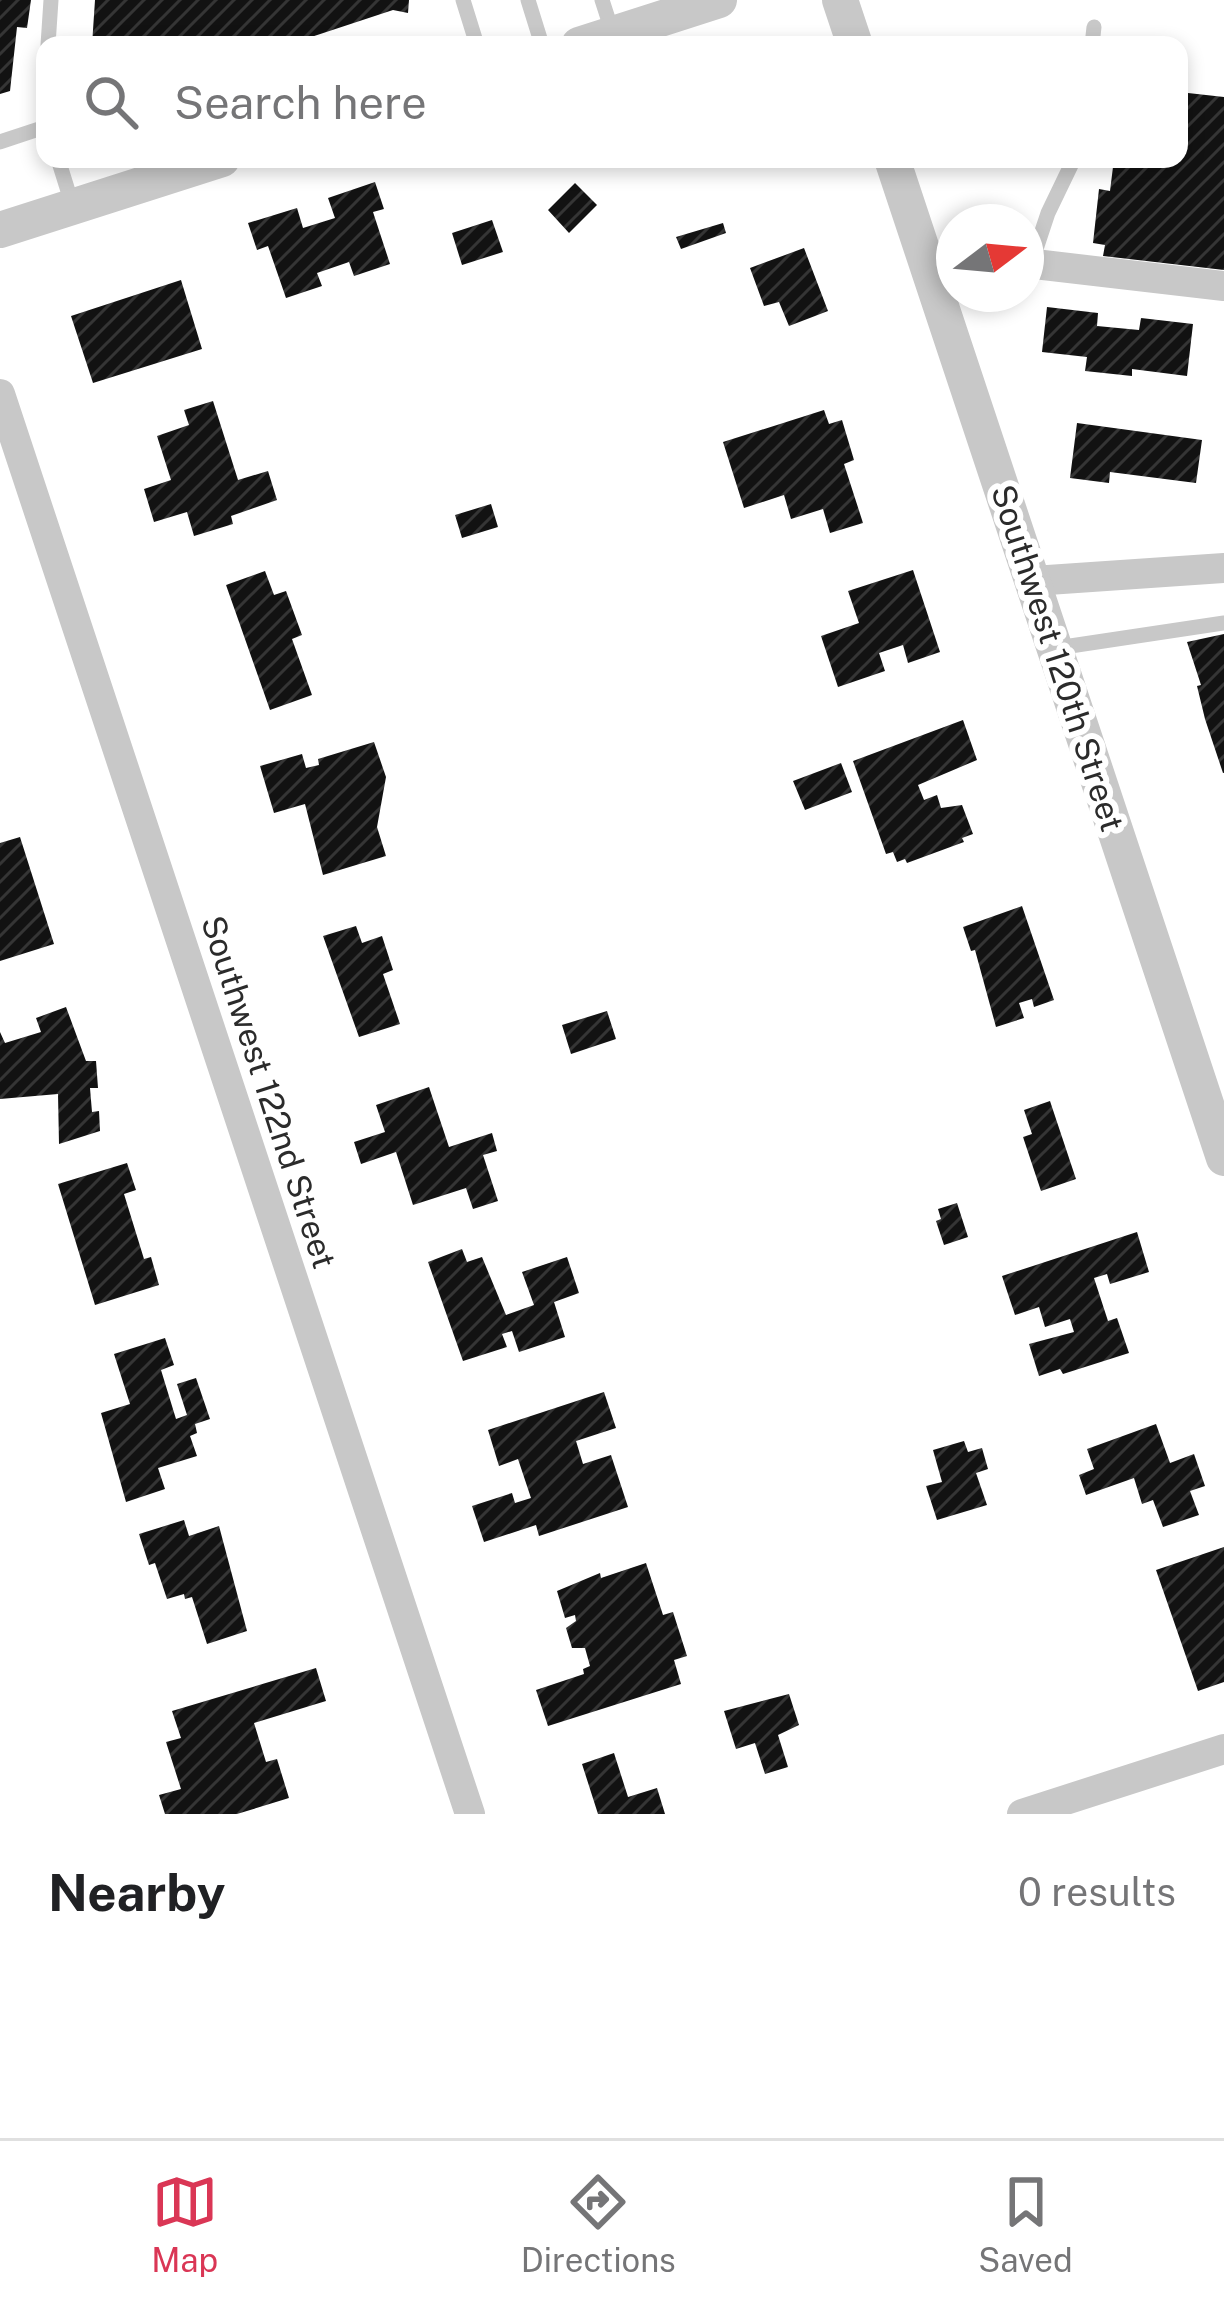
<!DOCTYPE html>
<style>
:root{--surface:#fff;--page:#f2f2f2;--text:#202124;--muted:#757577;--line:#e0e0e0;--accent:#da3655}
body{margin:0;font-family:"Public Sans",sans-serif;background:var(--page);color:var(--text)}
.compass{position:absolute;left:936px;top:204px;width:108px;height:108px;border-radius:50%;background:var(--surface);box-shadow:0 6px 18px #0003;rotate:74deg}
.list{margin:0;padding:0;list-style:none}
h2{display:flex;justify-content:space-between;align-items:center;height:156px;margin:0;padding:0 48px;font-size:51px}
h2 small{font-size:39px;font-weight:400;color:var(--muted)}
.icon{flex:none;width:66px;height:66px;fill:none;stroke:currentColor;stroke-width:2;stroke-linecap:round;stroke-linejoin:round}
.map{position:relative;flex:none;width:1224px;height:1814px;overflow:hidden}
.search{position:absolute;background:var(--surface);box-shadow:0 6px 18px #0003;left:36px;right:36px;top:36px;height:132px;display:flex;align-items:center;gap:30px;box-sizing:border-box;padding:0 42px;border-radius:24px;color:var(--muted);font-size:45px}
.sheet{height:324px;background:var(--surface)}
nav{display:flex;justify-content:space-around;align-items:center;box-sizing:border-box;height:168px;border-top:3px solid var(--line);background:var(--surface);font-size:33px;color:var(--muted)}
nav a{display:grid;justify-items:center;gap:6px}
nav .on{color:var(--accent)}
.map>svg:first-child{display:block}
</style>
<div class="map">
<svg width="1224" height="1814" viewBox="0 0 1224 1814">
<defs>
<pattern id="building-hatch" width="6" height="6" patternUnits="userSpaceOnUse" patternTransform="scale(3)"><rect width="6" height="6" fill="#121212"/><path d="M-1 1l2-2M0 6l6-6M5 7l2-2" fill="none" stroke="#353535"/></pattern>
</defs>
<rect width="100%" height="100%" fill="#fff"/>
<path fill="url(#building-hatch)" d="M 0,0 L 31,0 L 27,28 L 17,27 L 10,91 L 0,94 Z
M 95,0 L 409,0 L 408,13 L 393,10 L 287,45 L 92,45 Z
M 1179,92 L 1224,97 L 1224,270 L 1103,256 L 1105,245 L 1093,243 L 1099,189 L 1110,191 L 1114,159 L 1179,159 Z
M 375,182 L 384,209 L 373,212 L 390,264 L 354,276 L 349,262 L 317,273 L 322,286 L 286,298 L 268,246 L 257,250 L 248,223 L 297,208 L 303,228 L 335,218 L 328,198 Z
M 575,183 L 597,205 L 569,233 L 548,210 Z
M 492,220 L 503,252 L 462,265 L 452,233 Z
M 723,223 L 726,233 L 681,249 L 676,237 Z
M 804,248 L 828,311 L 789,326 L 779,302 L 764,306 L 750,268 Z
M 181,280 L 202,349 L 93,383 L 71,316 Z
M 1047,307 L 1098,313 L 1097,326 L 1139,330 L 1141,318 L 1193,324 L 1187,376 L 1132,369 L 1132,376 L 1085,371 L 1087,357 L 1042,352 Z
M 213,401 L 238,480 L 268,471 L 277,500 L 231,516 L 233,524 L 194,536 L 187,512 L 154,522 L 144,489 L 171,480 L 157,436 L 189,425 L 184,410 Z
M 824,410 L 829,424 L 842,420 L 854,460 L 844,464 L 863,523 L 830,533 L 823,509 L 791,519 L 784,495 L 744,508 L 723,442 Z
M 1077,423 L 1202,440 L 1196,483 L 1110,472 L 1109,483 L 1070,478 Z
M 491,504 L 498,527 L 462,538 L 455,515 Z
M 913,570 L 940,652 L 908,663 L 903,645 L 879,653 L 885,671 L 838,687 L 821,636 L 859,623 L 848,591 Z
M 265,571 L 274,595 L 286,591 L 302,635 L 292,639 L 312,695 L 270,710 L 226,585 Z
M 1224,634 L 1224,773 L 1223,773 L 1205,719 L 1197,686 L 1201,685 L 1187,642 Z
M 963,720 L 977,760 L 918,785 L 924,800 L 937,795 L 941,808 L 962,805 L 973,834 L 962,838 L 964,842 L 907,863 L 905,859 L 897,862 L 893,852 L 886,854 L 853,761 Z
M 374,742 L 386,777 L 377,827 L 386,856 L 323,875 L 305,804 L 274,813 L 260,766 L 302,754 L 306,768 L 319,765 L 318,759 Z
M 841,763 L 852,792 L 805,810 L 793,781 Z
M 20,837 L 54,944 L 0,961 L 0,843 Z
M 1022,906 L 1054,1000 L 1034,1007 L 1032,999 L 1019,1003 L 1024,1018 L 996,1027 L 975,950 L 971,951 L 963,927 Z
M 356,926 L 362,943 L 382,936 L 393,970 L 383,974 L 400,1024 L 359,1037 L 323,936 Z
M 66,1007 L 86,1061 L 96,1061 L 98,1088 L 90,1088 L 92,1112 L 99,1111 L 100,1131 L 59,1144 L 58,1094 L 0,1099 L 0,1032 L 5,1043 L 41,1032 L 36,1018 Z
M 607,1011 L 616,1039 L 571,1054 L 562,1025 Z
M 429,1087 L 449,1147 L 492,1133 L 497,1151 L 483,1155 L 498,1201 L 473,1209 L 466,1188 L 413,1205 L 396,1152 L 361,1164 L 354,1142 L 385,1132 L 376,1105 Z
M 1050,1101 L 1076,1179 L 1041,1191 L 1023,1137 L 1032,1134 L 1024,1110 Z
M 127,1163 L 136,1190 L 124,1194 L 144,1259 L 151,1257 L 159,1285 L 95,1305 L 58,1184 Z
M 957,1203 L 968,1237 L 944,1245 L 936,1221 L 941,1219 L 938,1209 Z
M 1137,1232 L 1149,1272 L 1110,1284 L 1107,1274 L 1094,1278 L 1108,1321 L 1117,1318 L 1129,1353 L 1063,1374 L 1060,1369 L 1039,1376 L 1029,1344 L 1074,1332 L 1070,1319 L 1045,1327 L 1039,1307 L 1015,1315 L 1002,1276 Z
M 462,1249 L 467,1262 L 482,1257 L 506,1315 L 534,1305 L 522,1272 L 567,1257 L 579,1293 L 554,1302 L 565,1337 L 519,1352 L 512,1331 L 502,1334 L 507,1347 L 463,1361 L 428,1262 Z
M 165,1338 L 174,1365 L 161,1370 L 176,1419 L 187,1415 L 177,1384 L 196,1378 L 210,1419 L 195,1424 L 197,1433 L 190,1436 L 197,1456 L 158,1468 L 165,1489 L 126,1502 L 101,1413 L 130,1404 L 114,1354 Z
M 604,1392 L 616,1428 L 576,1441 L 583,1464 L 611,1455 L 628,1507 L 539,1536 L 536,1525 L 484,1542 L 472,1506 L 512,1493 L 515,1503 L 531,1498 L 518,1459 L 499,1466 L 488,1430 Z
M 1156,1424 L 1170,1463 L 1194,1454 L 1205,1486 L 1190,1491 L 1199,1515 L 1163,1527 L 1153,1500 L 1142,1504 L 1134,1478 L 1086,1495 L 1079,1475 L 1094,1469 L 1087,1449 Z
M 964,1441 L 968,1452 L 982,1448 L 988,1469 L 976,1473 L 987,1505 L 937,1520 L 926,1486 L 942,1482 L 933,1450 Z
M 184,1520 L 189,1536 L 219,1526 L 247,1631 L 207,1644 L 192,1597 L 185,1599 L 184,1594 L 167,1599 L 155,1563 L 149,1565 L 139,1534 Z
M 1224,1547 L 1224,1682 L 1198,1691 L 1156,1570 Z
M 646,1563 L 663,1615 L 673,1612 L 687,1656 L 674,1660 L 681,1684 L 548,1726 L 536,1690 L 584,1674 L 583,1669 L 590,1666 L 585,1648 L 572,1648 L 566,1628 L 576,1621 L 575,1615 L 565,1618 L 557,1591 L 600,1573 L 601,1578 Z
M 316,1668 L 326,1701 L 254,1723 L 266,1762 L 277,1759 L 289,1798 L 237,1814 L 165,1814 L 159,1795 L 181,1789 L 166,1742 L 181,1738 L 172,1711 Z
M 789,1694 L 799,1725 L 778,1735 L 788,1767 L 765,1774 L 755,1743 L 736,1749 L 724,1711 Z
M 614,1753 L 628,1797 L 657,1788 L 665,1814 L 598,1814 L 582,1764 Z"/>
<g fill="none" stroke-linecap="round" stroke-linejoin="round">
<path stroke="#c8c8c8" stroke-width="15" d="M 463,0 L 477,45
M 528,0 L 542,45
M 602,0 L 613,34
M 48,45 L 51,0
M 1092,45 L 1094,27
M 45,79 L 45,117
M 0,142 L 45,127
M 58,159 L 73,207
M 1031,264 L 1048,213 L 1074,159
M 1057,648 L 1224,623"/>
<path stroke="#c8c8c8" stroke-width="30" d="M 1026,263 L 1224,286
M 0,394 L 470,1814
M 1033,581 L 1224,568
M 1022,1814 L 1224,1749"/>
<path stroke="#c8c8c8" stroke-width="36" d="M 840,0 L 855,45
M 579,45 L 719,0
M 892,159 L 1224,1158
M 0,230 L 222,159"/>
</g>
<g text-anchor="middle" dominant-baseline="central" stroke-width="12" stroke-linejoin="round" paint-order="stroke">
<g font-size="33" fill="#2b2b2b" stroke="#fff">
<text transform="translate(1058 658) rotate(72)">Southwest 120th Street</text>
<text transform="translate(269 1092) rotate(72)">Southwest 122nd Street</text>
</g>
</g>
</svg>
<svg class="compass" viewBox="-18 -18 36 36"><path d="M0-13l5 13h-10z" fill="#e53935"/><path d="M0 13l5-13h-10z" fill="#757577"/></svg>
<div class="search"><svg class="icon" aria-label="search" viewBox="0 0 24 24"><circle cx="10" cy="10" r="6"/><path d="M15 15l6 6"/></svg>Search here</div>
</div>
<section class="sheet">
<h2>Nearby<small>0 results</small></h2>
<ul class="list">
</ul>
</section>
<nav>
<a class="on"><svg class="icon" aria-label="map" viewBox="0 0 24 24"><path d="M3 6l6-2 6 2 6-2v14l-6 2-6-2-6 2zM9 4v14M15 6v14"/></svg>Map</a>
<a><svg class="icon" aria-label="directions" viewBox="0 0 24 24"><path d="M12 3l9 9-9 9-9-9zM9 14v-3h6M13 9l2 2-2 2"/></svg>Directions</a>
<a><svg class="icon" aria-label="saved" viewBox="0 0 24 24"><path d="M7 4h10v16l-5-4-5 4z"/></svg>Saved</a>
</nav>
